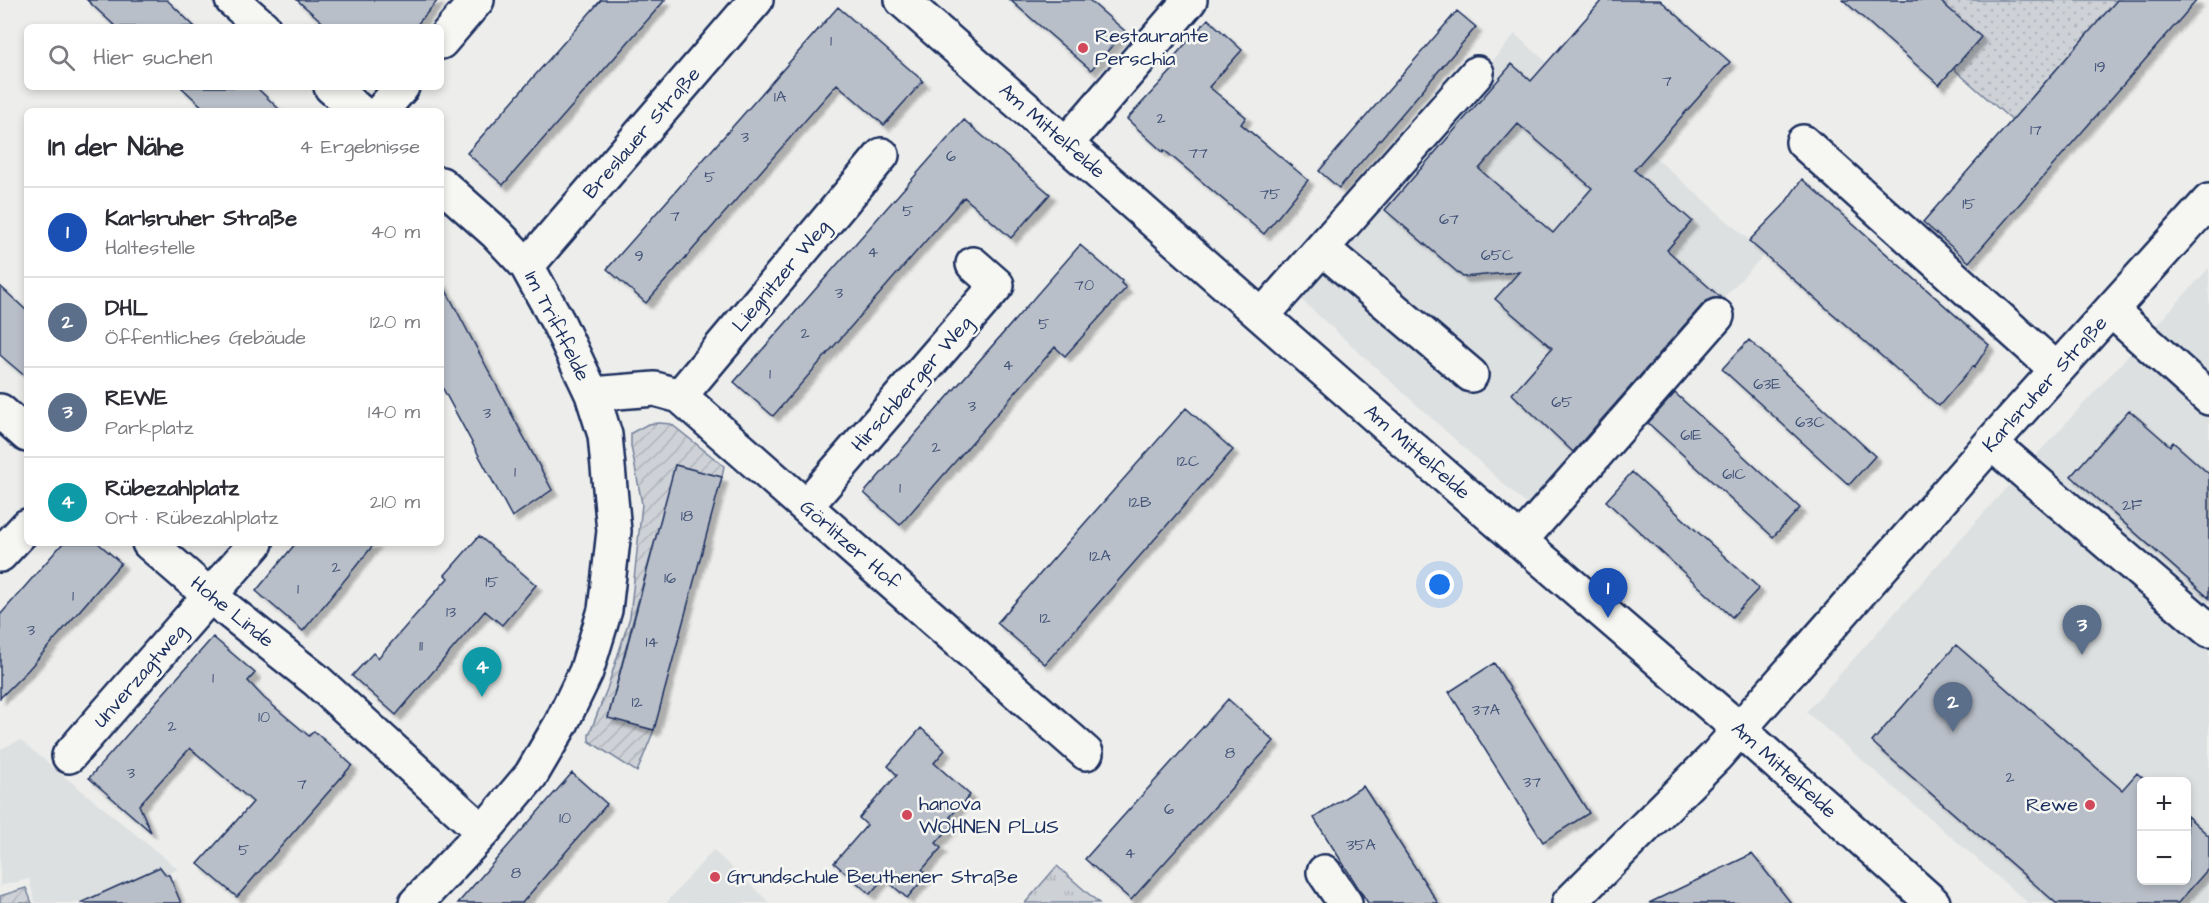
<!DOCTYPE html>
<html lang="de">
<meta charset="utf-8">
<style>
:root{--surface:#fff;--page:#f7f7f7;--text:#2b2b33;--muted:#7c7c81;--line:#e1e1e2;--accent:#111827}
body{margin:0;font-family:"Architects Daughter",sans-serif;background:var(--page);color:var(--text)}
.controls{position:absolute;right:18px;bottom:18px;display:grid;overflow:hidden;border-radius:9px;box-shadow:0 3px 9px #0003}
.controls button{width:54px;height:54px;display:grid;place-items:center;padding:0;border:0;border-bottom:2px solid var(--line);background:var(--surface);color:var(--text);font:30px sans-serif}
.you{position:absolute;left:1440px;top:585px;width:21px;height:21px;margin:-15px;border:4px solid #fff;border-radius:50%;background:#1a73e8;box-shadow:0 0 0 9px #1a73e833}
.badge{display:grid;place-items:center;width:39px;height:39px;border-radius:50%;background:var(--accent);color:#fff;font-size:20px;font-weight:700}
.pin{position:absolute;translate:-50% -50px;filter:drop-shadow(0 2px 3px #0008)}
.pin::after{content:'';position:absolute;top:32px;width:21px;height:18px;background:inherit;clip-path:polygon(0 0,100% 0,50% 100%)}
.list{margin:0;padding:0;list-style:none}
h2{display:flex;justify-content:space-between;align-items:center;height:78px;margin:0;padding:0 24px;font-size:26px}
h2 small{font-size:20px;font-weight:400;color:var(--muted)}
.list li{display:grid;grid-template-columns:39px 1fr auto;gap:18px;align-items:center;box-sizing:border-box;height:90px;padding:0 24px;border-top:2px solid var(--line)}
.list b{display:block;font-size:22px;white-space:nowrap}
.list p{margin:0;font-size:20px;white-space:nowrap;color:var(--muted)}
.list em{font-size:20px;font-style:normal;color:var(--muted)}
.icon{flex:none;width:33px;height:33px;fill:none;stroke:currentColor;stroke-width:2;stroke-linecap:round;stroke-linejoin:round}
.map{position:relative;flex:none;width:2209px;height:903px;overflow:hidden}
.search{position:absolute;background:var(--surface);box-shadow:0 3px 9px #0003;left:24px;top:24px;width:420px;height:66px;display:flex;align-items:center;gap:15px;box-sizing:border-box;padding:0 21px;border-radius:9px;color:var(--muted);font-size:22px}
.panel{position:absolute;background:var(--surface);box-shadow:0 3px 9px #0003;left:24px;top:108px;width:420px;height:438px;border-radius:9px}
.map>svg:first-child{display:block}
</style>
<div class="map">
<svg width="2209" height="903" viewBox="0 0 2209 903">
<defs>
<pattern id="grass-dots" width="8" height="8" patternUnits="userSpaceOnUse" patternTransform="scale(1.5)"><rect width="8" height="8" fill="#ced2d7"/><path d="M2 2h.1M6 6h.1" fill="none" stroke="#b0b5bb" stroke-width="1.8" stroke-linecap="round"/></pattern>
<pattern id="park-tufts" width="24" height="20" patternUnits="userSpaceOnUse" patternTransform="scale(1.5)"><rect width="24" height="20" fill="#ced2d7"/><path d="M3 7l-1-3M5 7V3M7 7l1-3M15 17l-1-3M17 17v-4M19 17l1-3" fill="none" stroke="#b0b5bb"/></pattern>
<pattern id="garden-furrows" width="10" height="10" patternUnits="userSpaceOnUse" patternTransform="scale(1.5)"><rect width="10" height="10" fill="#ced2d7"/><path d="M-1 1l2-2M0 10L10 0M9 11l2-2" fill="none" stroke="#b0b5bb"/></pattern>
<filter id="shadow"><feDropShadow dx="5.5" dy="5.5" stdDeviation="1.5" flood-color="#0004"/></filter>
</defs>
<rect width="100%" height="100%" fill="#edeeec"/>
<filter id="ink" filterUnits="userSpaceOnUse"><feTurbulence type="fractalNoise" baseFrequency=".0167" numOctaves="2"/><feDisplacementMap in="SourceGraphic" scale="12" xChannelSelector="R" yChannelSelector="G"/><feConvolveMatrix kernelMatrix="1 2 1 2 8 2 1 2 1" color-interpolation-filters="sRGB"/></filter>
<g filter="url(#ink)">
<path fill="#dde0e1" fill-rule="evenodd" d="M 1515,34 L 1765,254 L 1528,506 L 1297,296 Z
M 2209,268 L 2209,903 L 2028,903 L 1806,712 L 2015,478 ZM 2142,782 L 2186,782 L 2186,880 L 2142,880 Z
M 20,740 L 178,869 L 166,875 L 160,868 L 128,903 L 35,903 L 29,879 L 0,886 L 0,749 Z
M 713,850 L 770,903 L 666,903 Z"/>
<path fill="url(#grass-dots)" stroke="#74809a" stroke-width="1.5" d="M 1876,0 L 2120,0 L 2016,124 Z"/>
<path fill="url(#park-tufts)" stroke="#74809a" stroke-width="1.5" d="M 1057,866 L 1099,903 L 1025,903 Z"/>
<path fill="url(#garden-furrows)" stroke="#74809a" stroke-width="1.5" d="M 659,423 L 671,424 L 724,466 L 722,477 L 676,465 L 639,597 L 608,717 L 654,730 L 637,772 L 589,741 L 589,735 L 607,689 L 630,617 L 642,504 L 631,446 L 631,433 L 648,424 Z
M 26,888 L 32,903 L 0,903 L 0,896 Z"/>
<path fill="#b9bfc8" stroke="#1b2f5e" stroke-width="1.5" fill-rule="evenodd" filter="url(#shadow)" d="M 87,0 L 167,0 L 195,27 L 116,27 Z
M 297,0 L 438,0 L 415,27 L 328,27 Z
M 601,0 L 665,0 L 503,185 L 467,153 Z
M 1010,0 L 1089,0 L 1125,31 L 1091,70 Z
M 1602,0 L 1660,0 L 1730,62 L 1634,170 L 1692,221 L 1667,250 L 1720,297 L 1710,299 L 1703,304 L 1573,452 L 1512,394 L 1552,348 L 1495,299 L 1519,272 L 1463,277 L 1385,210 L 1512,64 L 1531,81 ZM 1518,124 L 1592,188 L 1553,233 L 1479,169 Z
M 1843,0 L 1939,0 L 1981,37 L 1939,85 Z
M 2117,0 L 2197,0 L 1969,262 L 1923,222 Z
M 838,7 L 923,81 L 884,125 L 837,84 L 646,303 L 607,269 Z
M 1457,11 L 1476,27 L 1339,188 L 1319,171 Z
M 1208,19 L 1242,50 L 1209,87 L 1246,117 L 1241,124 L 1308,180 L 1264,234 L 1164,150 L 1163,152 L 1127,119 L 1178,64 L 1172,59 Z
M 181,87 L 256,87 L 281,111 L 207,111 Z
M 964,120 L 1050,194 L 1011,238 L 964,197 L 773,416 L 734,382 Z
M 1802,179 L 1989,345 L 1974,368 L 1973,366 L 1939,406 L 1749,241 L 1783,206 Z
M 1080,245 L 1122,281 L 1121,283 L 1126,288 L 1065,356 L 1055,347 L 900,525 L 864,493 Z
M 441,281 L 552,490 L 512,517 L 441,385 Z
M 0,286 L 27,311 L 27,378 L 0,355 Z
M 1749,340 L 1875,456 L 1849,485 L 1722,369 Z
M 1675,393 L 1800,508 L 1773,537 L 1648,423 Z
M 1186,408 L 1233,450 L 1045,664 L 997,623 Z
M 2129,410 L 2170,446 L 2173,442 L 2209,474 L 2209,598 L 2071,476 Z
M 675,465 L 722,477 L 654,730 L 608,718 Z
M 1632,472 L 1759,588 L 1732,617 L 1606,501 Z
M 479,536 L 536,585 L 502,625 L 485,611 L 396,715 L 352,676 L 373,653 L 378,658 L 448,578 L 445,575 Z
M 63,543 L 98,543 L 121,563 L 28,670 L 0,698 L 0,615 Z
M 296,543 L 375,543 L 303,631 L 256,591 Z
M 213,637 L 255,673 L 248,681 L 264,698 L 309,736 L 314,731 L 352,765 L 237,897 L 198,864 L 253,802 L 190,748 L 139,805 L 151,832 L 89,778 Z
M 1956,645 L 2122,790 L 2137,773 L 2147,782 L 2142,782 L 2142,880 L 2187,880 L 2187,816 L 2209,836 L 2209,868 L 2178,903 L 2056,903 L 1872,742 Z
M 1494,663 L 1589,813 L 1543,842 L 1449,692 Z
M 1228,699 L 1274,741 L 1131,900 L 1085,859 Z
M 921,728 L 945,750 L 934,763 L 970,795 L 950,817 L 955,822 L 936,843 L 941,848 L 922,870 L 927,875 L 907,898 L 884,878 L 870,894 L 834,863 L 867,825 L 859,818 L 897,775 L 888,766 Z
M 572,773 L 607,804 L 522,903 L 458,903 Z
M 1363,786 L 1438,903 L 1368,903 L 1314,818 Z
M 1752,854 L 1791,903 L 1649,903 Z
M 160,867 L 166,875 L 169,875 L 181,903 L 80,903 Z"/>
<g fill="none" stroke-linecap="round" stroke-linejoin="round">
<defs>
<path id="minor" d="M 232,0 L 263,27
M 902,0 L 1410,446 L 1739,729 L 1933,903
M 441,42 L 477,0
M 331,87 L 359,111
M 381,111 L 402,87
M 1803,142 L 2057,370
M 1066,144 L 1190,0
M 1323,249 L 1471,375
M 527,266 L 756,0
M 2111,310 L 2209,398
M 1262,316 L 1477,73
M 592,394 L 655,389 L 680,396 L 1086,753
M 680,396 L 882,155
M 0,411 L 27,435
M 1991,443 L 2209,630
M 806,506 L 997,285 L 973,264
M 1520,541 L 1717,316
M 149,543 L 210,596 L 316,680 L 483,832
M 0,555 L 27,526
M 69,756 L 256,543
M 1324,872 L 1345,903
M 416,903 L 483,832 L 531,775 L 561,724 L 586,672 L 605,610 L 614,531 L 605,435 L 592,394 L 559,324 L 527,266 L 496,233 L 441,184
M 1569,903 L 1716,756 L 1991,443 L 2209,201"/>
</defs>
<use href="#minor" stroke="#1b2f5e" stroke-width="38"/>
<use href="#minor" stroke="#f6f6f2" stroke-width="33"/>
</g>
</g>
<g fill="#d1495b" stroke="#f6f6f2" stroke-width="2">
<circle cx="1083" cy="48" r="6"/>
<circle cx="2090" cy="805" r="6"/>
<circle cx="907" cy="815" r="6"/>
<circle cx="715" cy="877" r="6"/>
</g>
<g text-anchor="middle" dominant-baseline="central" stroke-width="5" stroke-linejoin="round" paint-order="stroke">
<g font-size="16" fill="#425378">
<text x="831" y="41">1</text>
<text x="2100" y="67">19</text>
<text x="1667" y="81">7</text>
<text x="780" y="97">1A</text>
<text x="1161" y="118">2</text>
<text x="2036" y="130">17</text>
<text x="745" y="137">3</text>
<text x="1198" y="153">77</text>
<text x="951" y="156">6</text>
<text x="710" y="177">5</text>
<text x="1270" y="194">75</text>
<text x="1969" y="204">15</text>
<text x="908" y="211">5</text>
<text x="675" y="216">7</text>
<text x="1449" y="219">67</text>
<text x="873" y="252">4</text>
<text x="1497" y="255">65C</text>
<text x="639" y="256">9</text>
<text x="1084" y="285">70</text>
<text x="839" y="293">3</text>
<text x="1044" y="324">5</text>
<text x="805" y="333">2</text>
<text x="1008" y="365">4</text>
<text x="770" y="374">1</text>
<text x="1767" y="384">63E</text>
<text x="1562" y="402">65</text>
<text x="972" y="406">3</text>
<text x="487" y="413">3</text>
<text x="1810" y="422">63C</text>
<text x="1691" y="435">61E</text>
<text x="936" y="447">2</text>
<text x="1188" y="461">12C</text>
<text x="515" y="472">1</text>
<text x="1734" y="474">61C</text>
<text x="900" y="488">1</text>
<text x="1140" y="502">12B</text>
<text x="2132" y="505">2F</text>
<text x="687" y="516">18</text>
<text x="1100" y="556">12A</text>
<text x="336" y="567">2</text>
<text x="670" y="578">16</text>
<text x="492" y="582">15</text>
<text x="298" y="589">1</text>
<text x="73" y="596">1</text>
<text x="451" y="612">13</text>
<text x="1045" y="618">12</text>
<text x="31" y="630">3</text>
<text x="652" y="642">14</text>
<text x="421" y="646">11</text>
<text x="213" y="678">1</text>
<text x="637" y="702">12</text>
<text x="1486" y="710">37A</text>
<text x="264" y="717">10</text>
<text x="172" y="726">2</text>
<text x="1230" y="753">8</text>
<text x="131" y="773">3</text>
<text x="2010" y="777">2</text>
<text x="1532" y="782">37</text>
<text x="302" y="784">7</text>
<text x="1169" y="809">6</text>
<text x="565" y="818">10</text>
<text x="1361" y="845">35A</text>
<text x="244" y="850">5</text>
<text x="1130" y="853">4</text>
<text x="516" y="873">8</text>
</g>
<g font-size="20" fill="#1b2f5e" stroke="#f6f6f2" text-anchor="start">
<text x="1095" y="36">Restaurante<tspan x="1095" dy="23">Perschia</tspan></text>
<text x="919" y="804">hanova<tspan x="919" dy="23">WOHNEN PLUS</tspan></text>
<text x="2078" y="805" text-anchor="end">Rewe</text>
<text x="727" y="877">Grundschule Beuthener Straße</text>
</g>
<g font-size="20" fill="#1b2f5e" stroke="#f6f6f2">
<text transform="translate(1052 131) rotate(41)">Am Mittelfelde</text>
<text transform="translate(642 133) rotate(-49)">Breslauer Straße</text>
<text transform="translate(781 276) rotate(-50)">Liegnitzer Weg</text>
<text transform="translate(557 326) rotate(63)">Im Triftfelde</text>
<text transform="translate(912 384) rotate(-49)">Hirschberger Weg</text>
<text transform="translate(2045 384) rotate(-48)">Karlsruher Straße</text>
<text transform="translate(1417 452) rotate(41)">Am Mittelfelde</text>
<text transform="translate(850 545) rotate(41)">Görlitzer Hof</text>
<text transform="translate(232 612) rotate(39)">Hohe Linde</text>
<text transform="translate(140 676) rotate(-49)">Unverzagtweg</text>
<text transform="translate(1784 770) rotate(42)">Am Mittelfelde</text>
</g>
</g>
</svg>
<div class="controls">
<button>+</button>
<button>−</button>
</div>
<div class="you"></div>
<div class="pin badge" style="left:1608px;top:618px;background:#1a4fb4">1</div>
<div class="pin badge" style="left:1953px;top:732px;background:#5c6f8a">2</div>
<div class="pin badge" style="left:2082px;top:655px;background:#5c6f8a">3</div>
<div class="pin badge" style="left:482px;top:697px;background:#0f9aa8">4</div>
<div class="search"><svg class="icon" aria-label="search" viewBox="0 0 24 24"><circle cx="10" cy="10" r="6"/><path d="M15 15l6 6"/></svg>Hier suchen</div>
<section class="panel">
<h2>In der Nähe<small>4 Ergebnisse</small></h2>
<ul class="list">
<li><span class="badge" style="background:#1a4fb4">1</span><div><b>Karlsruher Straße</b><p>Haltestelle</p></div><em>40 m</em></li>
<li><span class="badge" style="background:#5c6f8a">2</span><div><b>DHL</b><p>Öffentliches Gebäude</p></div><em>120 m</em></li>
<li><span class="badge" style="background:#5c6f8a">3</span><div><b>REWE</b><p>Parkplatz</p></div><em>140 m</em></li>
<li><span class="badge" style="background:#0f9aa8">4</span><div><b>Rübezahlplatz</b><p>Ort · Rübezahlplatz</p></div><em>210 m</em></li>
</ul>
</section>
</div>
